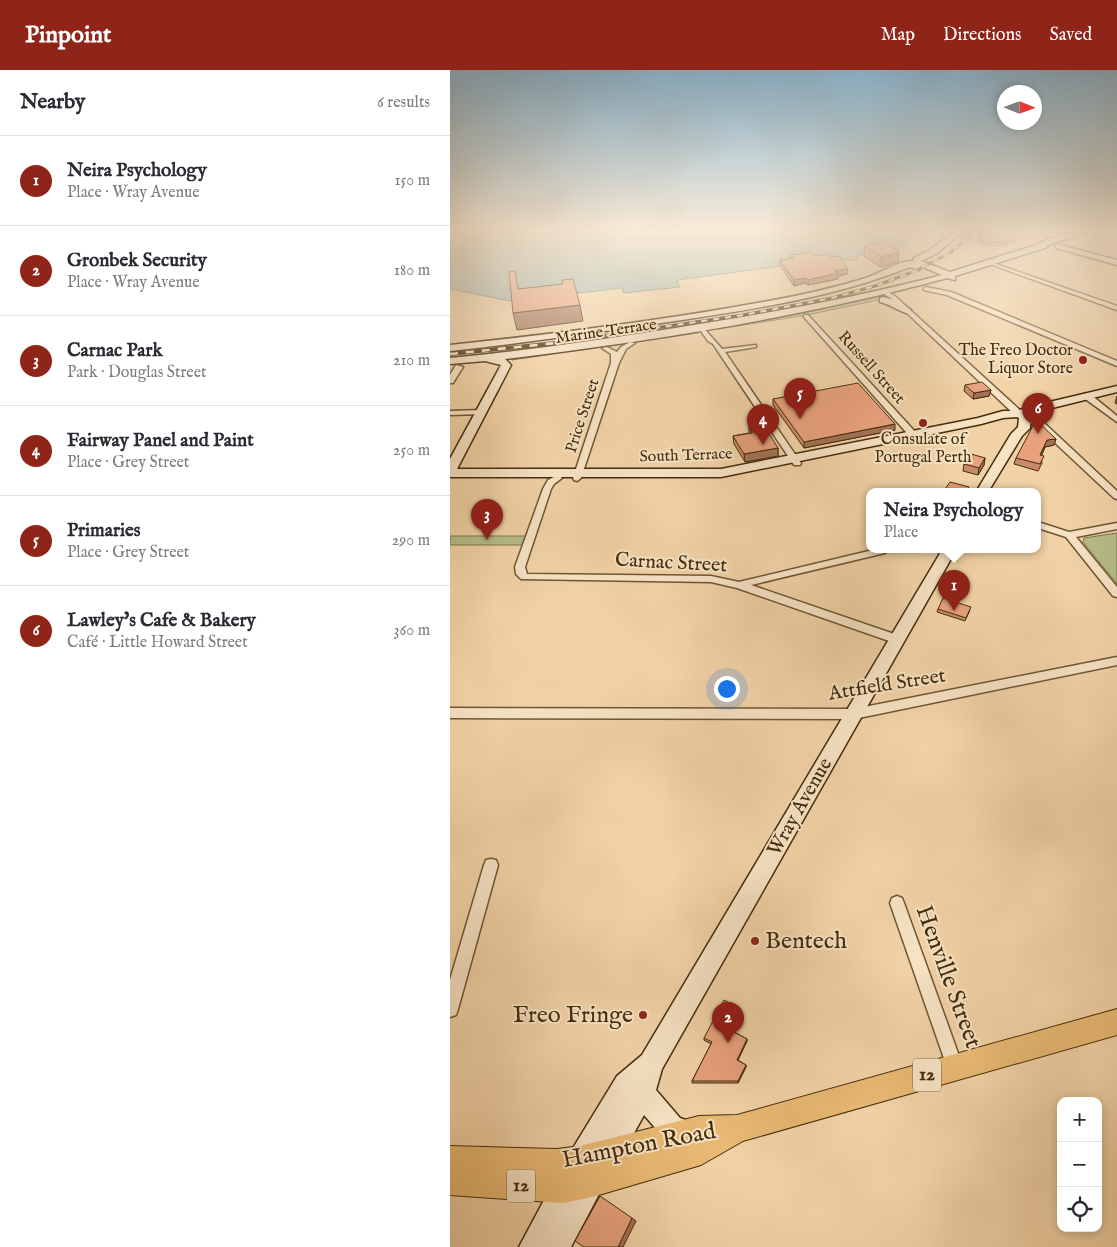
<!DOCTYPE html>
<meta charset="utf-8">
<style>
:root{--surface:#fff;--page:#f2f2f3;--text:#2b2b33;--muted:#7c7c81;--line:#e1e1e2;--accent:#8f2418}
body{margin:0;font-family:"IM FELL English",serif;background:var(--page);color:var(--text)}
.controls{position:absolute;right:15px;bottom:15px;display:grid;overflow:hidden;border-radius:10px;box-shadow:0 2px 8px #0003}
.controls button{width:45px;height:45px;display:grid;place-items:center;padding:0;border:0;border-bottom:1px solid var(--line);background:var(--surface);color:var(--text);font:25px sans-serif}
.compass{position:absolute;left:547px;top:15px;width:45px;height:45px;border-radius:50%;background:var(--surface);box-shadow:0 2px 8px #0003;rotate:91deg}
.you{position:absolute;left:276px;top:618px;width:18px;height:18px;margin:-12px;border:4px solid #fff;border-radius:50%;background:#1a73e8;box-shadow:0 0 0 8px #1a73e833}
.badge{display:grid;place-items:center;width:32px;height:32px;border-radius:50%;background:var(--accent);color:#fff;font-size:16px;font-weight:700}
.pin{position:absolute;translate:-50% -41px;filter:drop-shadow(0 1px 2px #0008)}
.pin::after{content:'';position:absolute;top:26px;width:18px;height:15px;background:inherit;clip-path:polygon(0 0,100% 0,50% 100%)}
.popup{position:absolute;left:416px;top:418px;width:175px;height:65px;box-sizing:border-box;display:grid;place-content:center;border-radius:10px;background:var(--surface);filter:drop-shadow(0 1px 4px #0005);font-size:16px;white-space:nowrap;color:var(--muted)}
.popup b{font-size:19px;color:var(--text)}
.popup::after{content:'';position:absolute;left:50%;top:100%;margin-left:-10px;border:10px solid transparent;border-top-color:var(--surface)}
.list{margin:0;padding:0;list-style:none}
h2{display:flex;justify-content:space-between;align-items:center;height:65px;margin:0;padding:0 20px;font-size:21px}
h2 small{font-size:16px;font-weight:400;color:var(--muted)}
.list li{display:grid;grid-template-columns:32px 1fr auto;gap:15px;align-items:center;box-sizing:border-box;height:90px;padding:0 20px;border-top:1px solid var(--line)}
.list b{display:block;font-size:19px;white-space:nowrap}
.list p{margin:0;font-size:16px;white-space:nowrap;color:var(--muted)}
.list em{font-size:16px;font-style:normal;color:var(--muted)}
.icon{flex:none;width:28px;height:28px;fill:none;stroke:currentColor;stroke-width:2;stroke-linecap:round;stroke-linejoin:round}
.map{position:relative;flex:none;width:667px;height:1177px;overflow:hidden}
header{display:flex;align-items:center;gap:30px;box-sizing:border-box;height:70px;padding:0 25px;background:var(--accent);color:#fff}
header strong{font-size:24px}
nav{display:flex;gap:28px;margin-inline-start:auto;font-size:18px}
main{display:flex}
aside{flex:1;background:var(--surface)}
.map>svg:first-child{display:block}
</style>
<header>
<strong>Pinpoint</strong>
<nav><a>Map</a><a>Directions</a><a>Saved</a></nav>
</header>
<main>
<aside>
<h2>Nearby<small>6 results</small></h2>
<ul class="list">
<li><span class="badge">1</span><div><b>Neira Psychology</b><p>Place · Wray Avenue</p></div><em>150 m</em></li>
<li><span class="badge">2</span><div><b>Gronbek Security</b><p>Place · Wray Avenue</p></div><em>180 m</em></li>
<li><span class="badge">3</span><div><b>Carnac Park</b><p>Park · Douglas Street</p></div><em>210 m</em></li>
<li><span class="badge">4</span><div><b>Fairway Panel and Paint</b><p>Place · Grey Street</p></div><em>250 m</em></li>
<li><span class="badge">5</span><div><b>Primaries</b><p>Place · Grey Street</p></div><em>290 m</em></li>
<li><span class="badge">6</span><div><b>Lawley's Cafe &amp; Bakery</b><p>Café · Little Howard Street</p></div><em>360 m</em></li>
</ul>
</aside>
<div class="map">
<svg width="667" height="1177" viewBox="0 0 667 1177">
<rect width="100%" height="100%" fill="#f1d2a6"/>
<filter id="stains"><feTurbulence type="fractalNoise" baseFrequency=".004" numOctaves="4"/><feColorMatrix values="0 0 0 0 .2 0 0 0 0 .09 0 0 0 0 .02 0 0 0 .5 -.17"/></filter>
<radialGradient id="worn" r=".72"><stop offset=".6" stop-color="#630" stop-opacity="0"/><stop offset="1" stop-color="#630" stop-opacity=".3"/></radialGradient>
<path fill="#b6bd89" stroke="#7d754a" d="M 430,227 L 433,229 L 357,245 L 269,259 L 265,258 Z
M 249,261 L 248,263 L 62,290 L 75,285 Z
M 667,463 L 667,514 L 633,472 L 634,468 Z
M 0,466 L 77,466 L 73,475 L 0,475 Z"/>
<path fill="#9cb6af" stroke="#797f6d" d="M 0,160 L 446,160 L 451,163 L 442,166 L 458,174 L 447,179 L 405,187 L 408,190 L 377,190 L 227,210 L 230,217 L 174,223 L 172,218 L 60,231 L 0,219 Z"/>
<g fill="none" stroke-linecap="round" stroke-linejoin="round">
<defs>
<path id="street" d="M 540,192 L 667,236 L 667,240 L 540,194 Z
M 476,217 L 501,222 L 667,291 L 667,296 L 497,225 L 474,220 L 474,218 Z
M 433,221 L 437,221 L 446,227 L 572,342 L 572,346 L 566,346 L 442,229 L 433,223 Z
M 354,245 L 358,245 L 469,366 L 469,370 L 463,370 L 354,247 Z
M 251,255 L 272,279 L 306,275 L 306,277 L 275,282 L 351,393 L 350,395 L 344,395 L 263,274 L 258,271 L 248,257 Z
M 180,272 L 185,273 L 176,279 L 169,293 L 131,408 L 127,411 L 124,410 L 123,408 L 161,293 L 161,284 L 152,278 L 157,277 L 167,282 L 171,277 Z
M 6,295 L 13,297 L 3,313 L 0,313 L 0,305 Z
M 634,324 L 640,324 L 667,346 L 667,352 L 634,328 Z
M 31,340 L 35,342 L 34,344 L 0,345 L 0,341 Z
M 573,347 L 592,351 L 667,421 L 667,429 L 664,428 L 586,355 L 573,351 Z
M 108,405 L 112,408 L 104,414 L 101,419 L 75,497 L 77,504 L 261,506 L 289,512 L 423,480 L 440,480 L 435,483 L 301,515 L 450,566 L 451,569 L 446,573 L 442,572 L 287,518 L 261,512 L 71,509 L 66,504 L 65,497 L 93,419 L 98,410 Z
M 588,452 L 619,462 L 667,453 L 667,459 L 626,467 L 667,517 L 667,527 L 663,526 L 616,467 L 588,458 Z
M 667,587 L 667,595 L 404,649 L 0,648 L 0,638 L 404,639 Z
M 41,789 L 46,790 L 48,795 L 8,939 L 6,945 L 0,947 L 0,910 L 34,795 L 36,790 Z
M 447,826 L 452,828 L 454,833 L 513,997 L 511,1003 L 505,1005 L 499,1003 L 497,997 L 440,833 L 442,828 Z"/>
<path id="secondary" d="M 506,160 L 515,160 L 486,184 L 471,191 L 500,202 L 589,174 C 596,168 629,160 639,160 C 625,170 606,168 595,178 L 505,206 L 505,210 L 497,208 C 353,247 203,271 55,289 L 61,295 L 7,399 L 271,399 L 528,348 L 553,341 L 568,341 L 574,338 L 667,316 L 667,322 L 578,344 L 581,347 L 580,358 L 572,366 L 538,422 L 526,422 L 561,364 L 568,357 L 569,348 L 567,347 L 553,348 L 531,354 L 271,407 L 0,407 L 0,389 L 51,295 L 35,291 L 0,294 L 0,288 C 75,281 150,270 225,258 C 315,244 404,228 492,205 L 473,197 L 469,200 L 460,197 C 385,227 305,239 225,251 C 150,262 75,273 0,281 L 0,275 C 104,264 209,251 313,232 C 348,226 383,218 416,208 C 431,203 447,191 463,191 L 464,188 L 480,180 Z
M 606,174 L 667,190 L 667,195 L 606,178 Z
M 433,227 L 445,230 L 461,240 L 456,243 C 447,240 439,234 430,232 L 430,228 Z
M 492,480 L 506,480 L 212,999 L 206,1020 L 230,1048 L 246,1054 L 250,1063 L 246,1072 L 237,1076 L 213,1067 L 194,1045 L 167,1094 L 158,1098 L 149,1094 L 146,1088 L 140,1099 L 143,1098 L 152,1102 L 156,1111 L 121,1177 L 69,1177 L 108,1104 L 117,1100 L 119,1101 L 116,1092 L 120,1083 L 167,1006 L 192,985 ZM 127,1104 L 132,1104 L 129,1110 Z"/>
<path id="primary" d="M 667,939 L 667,965 L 293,1071 L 251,1095 L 142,1127 L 114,1133 L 0,1125 L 0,1076 L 107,1079 L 130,1076 L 249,1046 L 287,1045 Z"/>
</defs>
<use href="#street" stroke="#6f5631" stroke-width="3"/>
<use href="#secondary" stroke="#442d0a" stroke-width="3"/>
<use href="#primary" stroke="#442d0a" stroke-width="2"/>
<use href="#street" fill="#f6e2c5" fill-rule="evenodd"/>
<use href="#secondary" fill="#f6e2c5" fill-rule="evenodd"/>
<use href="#primary" fill="#e8b973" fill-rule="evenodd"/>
<defs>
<path id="rail-far1" d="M 97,274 L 293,245 L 382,228 L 425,216 L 465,201 L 500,183 L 527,160"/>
<path id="rail" d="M 0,284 L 106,273"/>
</defs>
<use href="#rail-far1" stroke="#442d0a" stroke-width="3"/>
<use href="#rail" stroke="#442d0a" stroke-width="4"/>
<use href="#rail-far1" stroke="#f6e2c5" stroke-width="2" stroke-dasharray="6" stroke-linecap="butt"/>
<use href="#rail" stroke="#f6e2c5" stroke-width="2.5" stroke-dasharray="8" stroke-linecap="butt"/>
</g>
<path fill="#c88a6b" stroke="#442d0a" d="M 529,161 L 565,170 L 564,173 L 557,173 L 557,176 L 533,175 L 532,173 L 529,172 Z
M 415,176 L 448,192 L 431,197 L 414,186 Z
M 341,185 L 365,186 L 397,204 L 388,206 L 388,209 L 358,215 L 355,213 L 344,216 L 330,195 L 330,190 L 341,189 Z
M 515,315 L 541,320 L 539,326 L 523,329 L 514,321 Z
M 667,326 L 667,334 L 665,333 Z
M 323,329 L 445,360 L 354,378 L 323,335 Z
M 299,357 L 328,378 L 328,386 L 295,392 L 284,374 L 283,366 L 299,363 Z
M 606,369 L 604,375 L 595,377 L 591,386 L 592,393 L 588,401 L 564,394 L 566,388 Z
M 535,388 L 534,395 L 528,405 L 513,401 L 514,394 Z
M 488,539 L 520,540 L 515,551 L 487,542 Z
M 287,939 L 277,958 L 297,969 L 297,971 L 288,990 L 296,995 L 296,997 L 288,1013 L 242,1013 L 242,1011 L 261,974 L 254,970 L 254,968 Z"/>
<path fill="#a27157" stroke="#442d0a" d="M 449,182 L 448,192 L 431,197 L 432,187 Z
M 398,199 L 397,204 L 388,206 L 388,209 L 358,215 L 358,210 L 385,201 Z
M 355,208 L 355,213 L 344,216 L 344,210 Z
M 130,235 L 133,251 L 67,260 L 63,243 Z
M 541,320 L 539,326 L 523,329 L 524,323 Z
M 445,354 L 445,360 L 354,378 L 354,372 Z
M 606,369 L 604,375 L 595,377 L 589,392 L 590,385 L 597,370 Z
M 328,378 L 328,386 L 295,392 L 294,384 Z
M 535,388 L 534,395 L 528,405 L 529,398 Z
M 287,937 L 287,939 L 277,960 L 276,958 Z
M 297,969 L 297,971 L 287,992 L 287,990 Z
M 296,995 L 296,997 L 288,1013 L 288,1011 Z
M 182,1148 L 186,1151 L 173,1177 L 168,1177 Z"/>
<path fill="#e8a17c" stroke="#442d0a" d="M 532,160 L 560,160 L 563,161 L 565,170 L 556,170 L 557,173 L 533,172 L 533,170 L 530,170 L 529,161 Z
M 433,172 L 449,182 L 432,187 L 415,176 Z
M 362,182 L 365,186 L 378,184 L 381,187 L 389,186 L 398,199 L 385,201 L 388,203 L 358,210 L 355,208 L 344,210 L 330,190 L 345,188 L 341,185 Z
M 65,201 L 68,219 L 113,214 L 112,210 L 123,209 L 130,235 L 63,243 L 59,202 Z
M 532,312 L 541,320 L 524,323 L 515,315 Z
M 408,313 L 445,354 L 354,372 L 323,329 Z
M 586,350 L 606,369 L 597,370 L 590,385 L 594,386 L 590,394 L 566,388 Z
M 313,354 L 328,378 L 294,384 L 283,366 L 302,363 L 299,357 Z
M 521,384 L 535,388 L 529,398 L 514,394 Z
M 500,412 L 519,417 L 516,422 L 493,422 Z
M 493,528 L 521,537 L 516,548 L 488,539 Z
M 274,930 L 287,937 L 276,958 L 297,969 L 287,990 L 296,995 L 288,1011 L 242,1011 L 262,972 L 254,968 Z
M 150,1126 L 182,1148 L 168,1177 L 134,1177 L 125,1171 Z"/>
<linearGradient id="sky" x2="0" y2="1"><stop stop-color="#89b5d1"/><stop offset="0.49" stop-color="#f9ebd7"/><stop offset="1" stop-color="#f9ebd7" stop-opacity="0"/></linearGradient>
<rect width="667" height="325" fill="url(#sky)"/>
<g fill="#8f2418" stroke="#f6e2c5" stroke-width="2">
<circle cx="633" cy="290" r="5"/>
<circle cx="473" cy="353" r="5"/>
<circle cx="305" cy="871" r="5"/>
<circle cx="193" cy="945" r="5"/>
</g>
<g text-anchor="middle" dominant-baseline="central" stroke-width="4" stroke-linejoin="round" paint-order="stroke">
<g font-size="16" fill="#442d0a" stroke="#f6e2c5">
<text transform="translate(156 262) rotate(-8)">Marine Terrace</text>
<text transform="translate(421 298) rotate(48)">Russell Street</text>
<text transform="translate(133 346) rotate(-72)">Price Street</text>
<text transform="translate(236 386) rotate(-2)">South Terrace</text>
</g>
<g font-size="16" fill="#442d0a" stroke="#f6e2c5" text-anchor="end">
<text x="623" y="281">The Freo Doctor<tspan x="623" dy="18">Liquor Store</tspan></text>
<text x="473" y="370" text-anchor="middle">Consulate of<tspan x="473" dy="18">Portugal Perth</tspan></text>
</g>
<g fill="#f6e2c5" stroke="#796342" stroke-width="1">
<rect x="463" y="988.5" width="28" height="33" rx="4"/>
<rect x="57" y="1099.5" width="28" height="33" rx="4"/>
</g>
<g font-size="19" font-weight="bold" fill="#442d0a">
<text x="477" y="1005">12</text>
<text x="71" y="1116">12</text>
</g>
<g font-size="20" fill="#442d0a" stroke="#f6e2c5">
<text transform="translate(221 493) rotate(3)">Carnac Street</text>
<text transform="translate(437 615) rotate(-9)">Attfield Street</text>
<text transform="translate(350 737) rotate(-60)">Wray Avenue</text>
</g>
<g font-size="24" fill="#442d0a" stroke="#f6e2c5" text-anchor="start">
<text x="315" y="871">Bentech</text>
<text x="183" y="945" text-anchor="end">Freo Fringe</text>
</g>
<g font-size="24" fill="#442d0a" stroke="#f6e2c5">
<text transform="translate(498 907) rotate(70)">Henville Street</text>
<text transform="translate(189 1076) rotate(-11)">Hampton Road</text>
</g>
</g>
<rect width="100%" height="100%" filter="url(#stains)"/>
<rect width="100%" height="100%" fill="url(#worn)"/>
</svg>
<div class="controls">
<button>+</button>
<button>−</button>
<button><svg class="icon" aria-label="locate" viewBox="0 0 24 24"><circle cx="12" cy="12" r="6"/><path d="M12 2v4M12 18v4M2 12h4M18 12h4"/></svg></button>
</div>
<svg class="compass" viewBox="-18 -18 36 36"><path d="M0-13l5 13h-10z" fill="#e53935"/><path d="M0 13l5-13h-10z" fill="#7c7c81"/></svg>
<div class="you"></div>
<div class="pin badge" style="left:504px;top:541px">1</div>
<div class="popup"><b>Neira Psychology</b>Place</div>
<div class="pin badge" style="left:278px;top:973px">2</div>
<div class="pin badge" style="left:37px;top:470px">3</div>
<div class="pin badge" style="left:313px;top:375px">4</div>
<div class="pin badge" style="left:350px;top:349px">5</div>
<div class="pin badge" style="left:588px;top:364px">6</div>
</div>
</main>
